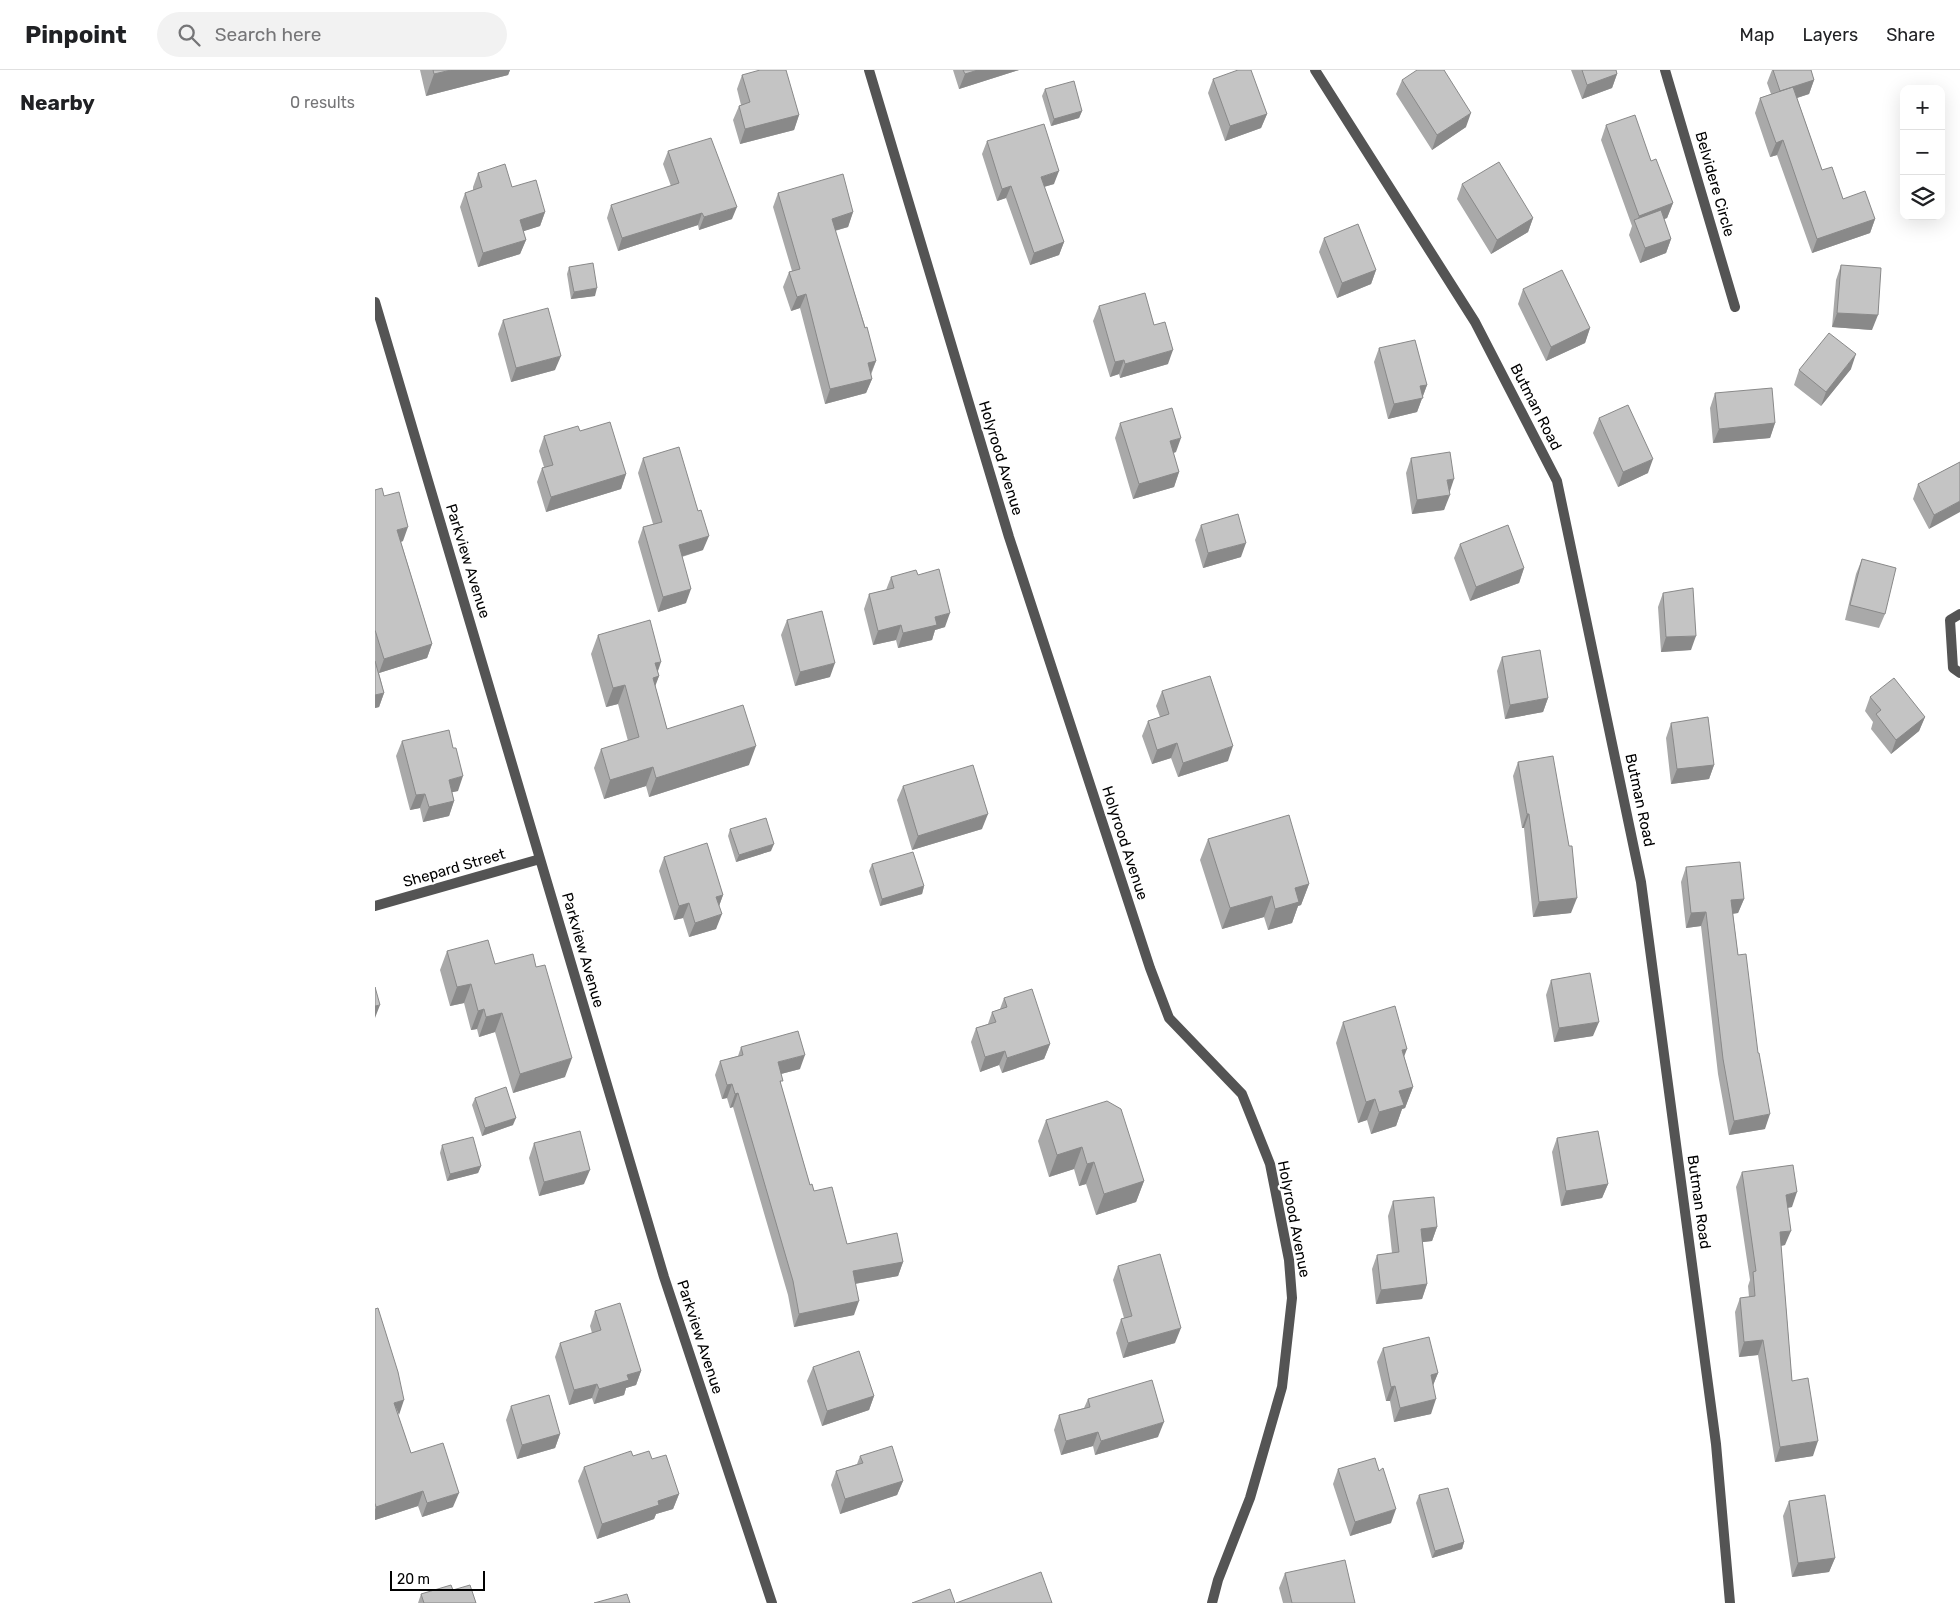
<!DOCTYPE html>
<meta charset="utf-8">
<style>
:root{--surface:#fff;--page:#f2f2f2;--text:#202124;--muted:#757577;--line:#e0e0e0}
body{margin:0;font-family:Rubik,sans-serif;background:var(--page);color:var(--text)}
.controls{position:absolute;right:15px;top:15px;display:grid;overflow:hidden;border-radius:10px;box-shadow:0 5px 20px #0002}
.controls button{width:45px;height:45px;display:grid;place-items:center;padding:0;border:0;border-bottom:1px solid var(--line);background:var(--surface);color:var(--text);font:25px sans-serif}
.scale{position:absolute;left:15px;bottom:12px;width:95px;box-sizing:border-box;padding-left:5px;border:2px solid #000;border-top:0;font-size:14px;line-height:18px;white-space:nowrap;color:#000;-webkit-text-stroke:4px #fff;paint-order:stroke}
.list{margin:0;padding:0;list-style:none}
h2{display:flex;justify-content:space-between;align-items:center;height:65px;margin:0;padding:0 20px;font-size:21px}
h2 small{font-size:16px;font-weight:400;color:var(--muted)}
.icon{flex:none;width:28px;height:28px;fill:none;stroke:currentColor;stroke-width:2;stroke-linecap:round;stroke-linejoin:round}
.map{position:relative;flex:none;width:1585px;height:1533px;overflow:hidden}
header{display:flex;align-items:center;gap:30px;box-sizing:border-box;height:70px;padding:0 25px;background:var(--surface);border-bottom:1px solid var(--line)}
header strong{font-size:24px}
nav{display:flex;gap:28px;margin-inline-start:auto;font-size:18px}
.search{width:350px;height:45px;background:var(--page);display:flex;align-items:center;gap:12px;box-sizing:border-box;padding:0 18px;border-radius:28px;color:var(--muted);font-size:19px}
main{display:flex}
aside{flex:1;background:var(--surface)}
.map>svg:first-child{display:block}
</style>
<header>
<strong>Pinpoint</strong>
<div class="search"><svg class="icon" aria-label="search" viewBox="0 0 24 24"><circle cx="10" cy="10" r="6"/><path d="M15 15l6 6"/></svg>Search here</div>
<nav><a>Map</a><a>Layers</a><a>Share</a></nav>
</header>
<main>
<aside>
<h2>Nearby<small>0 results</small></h2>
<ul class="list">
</ul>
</aside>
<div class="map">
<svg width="1585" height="1533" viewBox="0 0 1585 1533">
<rect width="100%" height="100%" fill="#fff"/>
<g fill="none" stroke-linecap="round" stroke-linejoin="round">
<path stroke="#545454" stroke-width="10" d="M 494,0 L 634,467 L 775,898 L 794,948 L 867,1024 L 895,1094 L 914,1190 L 917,1228 L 907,1317 L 875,1428 L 843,1510 L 837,1533
M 940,0 L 1100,252 L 1182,411 L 1266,812 L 1341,1374 L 1355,1533
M 1290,0 L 1360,237
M 0,232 L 289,1207 L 397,1533
M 1585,544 L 1575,550 L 1578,598 L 1585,603
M 0,836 L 165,789"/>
</g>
<path fill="#a9a9a9" d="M 45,0 L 135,0 L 133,5 L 51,26 Z
M 578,0 L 644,0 L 584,19 Z
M 1196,0 L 1241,0 L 1242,4 L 1237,18 L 1207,29 Z
M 1397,0 L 1436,0 L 1439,10 L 1434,24 L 1422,28 L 1447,100 L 1468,129 L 1500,149 L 1495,163 L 1437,183 L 1402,85 L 1395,87 L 1380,43 L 1385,28 L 1396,24 L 1392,13 Z
M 367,5 L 424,45 L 419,60 L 365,74 L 358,50 L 364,36 L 366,35 L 362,19 Z
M 838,9 L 892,44 L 886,58 L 850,71 L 833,23 Z
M 1027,10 L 1091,57 L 1057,80 L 1021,24 Z
M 670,19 L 707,41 L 704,48 L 676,56 L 667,26 Z
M 1231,55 L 1276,91 L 1298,133 L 1292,148 L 1289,149 L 1296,169 L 1291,183 L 1265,193 L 1254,165 L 1257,156 L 1226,70 Z
M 612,71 L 679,114 L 669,117 L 689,172 L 684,185 L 655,195 L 631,128 L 622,131 L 607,84 Z
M 293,81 L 357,149 L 324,160 L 323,155 L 243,181 L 232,148 L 236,135 L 296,116 L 288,94 Z
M 103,103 L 137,117 L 170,142 L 165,156 L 148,161 L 151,170 L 145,184 L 103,197 L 85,137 L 90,123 L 98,120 L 98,117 Z
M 1087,114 L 1158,148 L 1153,162 L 1116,184 L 1082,129 Z
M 403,123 L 478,142 L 473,157 L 460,161 L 501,291 L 496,305 L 497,309 L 491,323 L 450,334 L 425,238 L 416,241 L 408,217 L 414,202 L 417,201 L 398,137 Z
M 949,168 L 1001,200 L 996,214 L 962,228 L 944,182 Z
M 1466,195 L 1497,260 L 1457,257 L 1461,210 Z
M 194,197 L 220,226 L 196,229 L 192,204 Z
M 1148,219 L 1215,258 L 1210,273 L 1171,291 L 1143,234 Z
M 724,236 L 779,255 L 793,294 L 745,308 L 744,304 L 735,307 L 718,251 Z
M 128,250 L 180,300 L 136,312 L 123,264 Z
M 1004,278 L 1052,315 L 1042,342 L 1013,349 L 999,292 Z
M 1476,299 L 1446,336 L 1419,315 L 1424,300 Z
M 1340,323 L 1400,353 L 1395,368 L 1338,373 L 1335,338 Z
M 1224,348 L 1273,403 L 1243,417 L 1218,363 Z
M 745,353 L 801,382 L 798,383 L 804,402 L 799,417 L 758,429 L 740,368 Z
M 205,361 L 251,404 L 246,419 L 171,442 L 162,412 L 167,398 L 169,397 L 164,381 L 169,366 Z
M 268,388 L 328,480 L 307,487 L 311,533 L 283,542 L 263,472 L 268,457 L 278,454 L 263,403 Z
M 1036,388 L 1074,422 L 1069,440 L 1037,444 L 1031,403 Z
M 1585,392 L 1554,459 L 1538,429 L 1543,414 Z
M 0,420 L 9,426 L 28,471 L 26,472 L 57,574 L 52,588 L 4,603 L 9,623 L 4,637 L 0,638 Z
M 826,455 L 866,487 L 828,498 L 820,470 Z
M 1085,474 L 1149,498 L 1144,513 L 1095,531 L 1079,488 Z
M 1487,489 L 1510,544 L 1504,558 L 1470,550 L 1481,504 Z
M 543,505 L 570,557 L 560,560 L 557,570 L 523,578 L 521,570 L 498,575 L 489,539 L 494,524 L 511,520 L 516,507 Z
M 1288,523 L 1316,580 L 1286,582 L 1283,537 Z
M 412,550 L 455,607 L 420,616 L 406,565 Z
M 223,565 L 283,602 L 284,606 L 280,615 L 292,659 L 374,695 L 274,727 L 271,716 L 229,729 L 219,698 L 226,679 L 253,671 L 243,634 L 231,637 L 216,584 Z
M 1127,587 L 1173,628 L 1168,642 L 1130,649 L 1122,601 Z
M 787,621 L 853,691 L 803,707 L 796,688 L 777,694 L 767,666 L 773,651 L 785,647 L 781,636 Z
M 1495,627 L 1550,647 L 1544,661 L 1516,684 L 1496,659 L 1498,652 L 1490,641 Z
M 1296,653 L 1339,695 L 1334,709 L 1296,714 L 1291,668 Z
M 27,671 L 83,721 L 77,722 L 79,731 L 74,746 L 48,752 L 45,738 L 35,740 L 21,686 Z
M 1143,692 L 1196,843 L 1158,847 L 1149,758 L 1147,758 L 1138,706 Z
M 528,716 L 607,759 L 537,780 L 522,730 Z
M 355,759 L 396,781 L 361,792 L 353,766 Z
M 833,769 L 934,814 L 926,835 L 923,836 L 917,853 L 893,860 L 889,847 L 847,859 L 825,790 Z
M 289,787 L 348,825 L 344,836 L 341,859 L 314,867 L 308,848 L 299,850 L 284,801 Z
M 497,794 L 549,816 L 547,824 L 505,836 L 494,801 Z
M 1311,797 L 1369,829 L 1363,843 L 1358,844 L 1363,885 L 1390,1059 L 1354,1065 L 1343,1004 L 1326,856 L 1311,858 L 1306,812 Z
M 72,881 L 120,894 L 190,1007 L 138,1023 L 120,962 L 104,967 L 102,959 L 96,960 L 89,933 L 75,936 L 65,900 Z
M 1176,910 L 1218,966 L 1179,972 L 1171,925 Z
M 629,928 L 675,974 L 669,989 L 627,1003 L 624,995 L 605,1002 L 596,972 L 601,958 L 613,954 L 617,942 L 625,939 Z
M 968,952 L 1029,986 L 1038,1017 L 1030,1038 L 1027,1039 L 1021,1056 L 996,1064 L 992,1050 L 983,1053 L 961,973 Z
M 366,977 L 425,999 L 406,1004 L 406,1015 L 435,1115 L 472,1174 L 528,1192 L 523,1206 L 480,1214 L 479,1245 L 419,1257 L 413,1225 L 358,1037 L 355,1038 L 352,1028 L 347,1029 L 340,1005 L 345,991 L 363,986 Z
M 100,1028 L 138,1055 L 107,1066 L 97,1035 Z
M 671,1050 L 769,1111 L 761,1132 L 721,1145 L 711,1114 L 704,1116 L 699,1099 L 674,1107 L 663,1071 Z
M 1182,1068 L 1233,1114 L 1227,1128 L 1186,1136 L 1177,1082 Z
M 159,1073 L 209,1114 L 164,1126 L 154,1088 Z
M 67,1075 L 106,1096 L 103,1103 L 72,1111 L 65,1083 Z
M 1367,1102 L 1417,1137 L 1412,1138 L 1410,1175 L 1406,1176 L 1417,1311 L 1438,1386 L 1400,1392 L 1383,1285 L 1364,1287 L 1360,1242 L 1365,1228 L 1374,1227 L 1373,1216 L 1375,1210 L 1361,1117 Z
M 1018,1131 L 1062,1157 L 1057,1171 L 1047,1172 L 1052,1214 L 1047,1229 L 1001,1234 L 997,1199 L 1002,1185 L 1017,1183 L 1013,1146 Z
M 743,1196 L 800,1273 L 748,1288 L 741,1263 L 746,1249 L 749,1248 L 738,1210 Z
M 0,1239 L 23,1345 L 36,1383 L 78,1437 L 47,1447 L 43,1436 L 0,1450 Z
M 220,1241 L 266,1301 L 261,1315 L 251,1318 L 249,1325 L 219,1334 L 217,1328 L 194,1335 L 180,1287 L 185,1273 L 217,1263 L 215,1256 Z
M 1008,1278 L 1063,1303 L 1058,1315 L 1056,1344 L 1019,1352 L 1015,1331 L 1011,1331 L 1002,1292 Z
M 438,1297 L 499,1326 L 494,1340 L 447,1356 L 432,1311 Z
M 713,1329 L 783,1367 L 720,1385 L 718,1376 L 686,1385 L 679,1360 L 684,1345 L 709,1338 Z
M 136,1336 L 185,1364 L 180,1378 L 142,1389 L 131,1350 Z
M 258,1386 L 277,1389 L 304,1424 L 298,1439 L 281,1444 L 279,1449 L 222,1469 L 203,1411 L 209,1397 Z
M 485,1386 L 528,1411 L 522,1425 L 465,1444 L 456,1415 L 461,1401 L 482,1394 Z
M 963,1399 L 1016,1453 L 975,1466 L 958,1414 Z
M 1044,1425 L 1089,1472 L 1087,1479 L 1057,1488 L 1041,1433 Z
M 1414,1431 L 1460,1488 L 1454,1502 L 1417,1507 L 1408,1446 Z
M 910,1503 L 980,1533 L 908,1533 L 904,1518 Z
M 78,1520 L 101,1533 L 43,1533 L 46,1524 Z"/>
<path fill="#898989" d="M 76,0 L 135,0 L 133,5 L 51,26 L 59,4 Z
M 603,0 L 644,0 L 584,19 L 590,4 Z
M 1242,4 L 1237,18 L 1207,29 L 1212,15 Z
M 1439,10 L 1434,24 L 1400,35 L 1405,21 Z
M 707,41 L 704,48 L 676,56 L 679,49 Z
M 1096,43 L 1091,57 L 1057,80 L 1062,65 Z
M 892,44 L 886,58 L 850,71 L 855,56 Z
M 424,45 L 419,60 L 365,74 L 370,59 Z
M 1408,70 L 1402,85 L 1395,87 L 1401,73 Z
M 684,101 L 679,114 L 661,119 L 666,107 Z
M 636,116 L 631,128 L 622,131 L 627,119 Z
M 1298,133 L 1292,148 L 1262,159 L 1261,154 L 1264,146 Z
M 362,137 L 357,149 L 324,160 L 329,147 Z
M 170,142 L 165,156 L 140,164 L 145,150 Z
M 478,142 L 473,157 L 451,163 L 457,149 Z
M 327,143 L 323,155 L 243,181 L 247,168 Z
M 1158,148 L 1153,162 L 1116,184 L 1122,170 Z
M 1500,149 L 1495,163 L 1437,183 L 1442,169 Z
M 1296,169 L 1291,183 L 1265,193 L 1270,178 Z
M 151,170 L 145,184 L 103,197 L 108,183 Z
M 689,172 L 684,185 L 655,195 L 659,183 Z
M 1001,200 L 996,214 L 962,228 L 967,213 Z
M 222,218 L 220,226 L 196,229 L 199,222 Z
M 431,224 L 425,238 L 416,241 L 422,227 Z
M 1462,243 L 1503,245 L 1497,260 L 1457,257 Z
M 1215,258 L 1210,273 L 1171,291 L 1176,277 Z
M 798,280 L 793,294 L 745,308 L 750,294 Z
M 1481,284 L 1476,299 L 1446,336 L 1451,322 Z
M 186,286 L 180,300 L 136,312 L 141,298 Z
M 749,290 L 744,304 L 735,307 L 740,292 Z
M 501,291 L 495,305 L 493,293 Z
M 497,309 L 491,323 L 450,334 L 455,319 Z
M 1052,315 L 1042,342 L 1013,349 L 1019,334 L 1045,316 Z
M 1400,353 L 1395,368 L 1338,373 L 1344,359 Z
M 806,368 L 801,382 L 789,386 L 795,371 Z
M 1278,389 L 1273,403 L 1243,417 L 1248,402 Z
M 804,402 L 799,417 L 758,429 L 764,414 Z
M 251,404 L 246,419 L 171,442 L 176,427 Z
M 1079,409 L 1074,424 L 1072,410 Z
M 1075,425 L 1069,440 L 1037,444 L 1042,430 Z
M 1585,431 L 1585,442 L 1554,459 L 1559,445 Z
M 33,457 L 28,471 L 17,474 L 22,460 Z
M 334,466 L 328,480 L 298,489 L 304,475 Z
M 871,473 L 866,487 L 828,498 L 833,483 Z
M 1149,498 L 1144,513 L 1095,531 L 1101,517 Z
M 316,519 L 311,533 L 283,542 L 288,527 Z
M 575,543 L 570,557 L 560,560 L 557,570 L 523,578 L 528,563 L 560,547 Z
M 526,555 L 521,570 L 498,575 L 503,561 Z
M 1321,566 L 1316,580 L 1286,582 L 1291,567 Z
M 57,574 L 52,588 L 4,603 L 9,589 Z
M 286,592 L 281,607 L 284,606 L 277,625 L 280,593 Z
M 460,593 L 455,607 L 420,616 L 425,602 Z
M 250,615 L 243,634 L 231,637 L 238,618 Z
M 9,623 L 4,637 L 0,638 L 0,625 Z
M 1173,628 L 1168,642 L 1130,649 L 1135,635 Z
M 1550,647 L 1544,661 L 1516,684 L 1521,670 Z
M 802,673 L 796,688 L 777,694 L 782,680 Z
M 381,676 L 374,695 L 274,727 L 281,708 Z
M 858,676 L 853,691 L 803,707 L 808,693 Z
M 1339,695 L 1334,709 L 1296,714 L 1302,699 Z
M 278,697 L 271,716 L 229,729 L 235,710 Z
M 88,706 L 83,721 L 69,724 L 74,710 Z
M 50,724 L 45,738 L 35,740 L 41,725 Z
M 79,731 L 74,746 L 48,752 L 54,737 Z
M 613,744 L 607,759 L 537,780 L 543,766 Z
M 1152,744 L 1154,744 L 1149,758 L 1147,758 Z
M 399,774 L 396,781 L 361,792 L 364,785 Z
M 934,814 L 926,835 L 923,836 L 917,853 L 893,860 L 900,839 L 920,818 Z
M 549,816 L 547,824 L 505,836 L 507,829 Z
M 348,825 L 343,839 L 341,827 Z
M 897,826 L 889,847 L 847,859 L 855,838 Z
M 1202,828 L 1196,843 L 1158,847 L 1164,832 Z
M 1369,829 L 1363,843 L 1351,844 L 1356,830 Z
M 314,833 L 308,848 L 299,850 L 304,836 Z
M 1331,842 L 1326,856 L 1311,858 L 1316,843 Z
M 347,844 L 341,859 L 314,867 L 320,853 Z
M 96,914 L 89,933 L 75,936 L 82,917 Z
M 5,935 L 0,948 L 0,936 Z
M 109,939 L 102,959 L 96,960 L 103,941 Z
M 127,943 L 120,962 L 104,967 L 111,947 Z
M 1224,952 L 1218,966 L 1179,972 L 1184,958 Z
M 675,974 L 669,989 L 627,1003 L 632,988 Z
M 1032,979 L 1024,1000 L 1027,980 Z
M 630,981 L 624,995 L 605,1002 L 610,987 Z
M 430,985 L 425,999 L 398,1006 L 403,992 Z
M 197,988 L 190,1007 L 138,1023 L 145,1004 Z
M 357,1014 L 352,1028 L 347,1029 L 352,1015 Z
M 1038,1017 L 1030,1038 L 1027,1039 L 1021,1056 L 996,1064 L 1004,1042 L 1024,1021 Z
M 363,1023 L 358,1037 L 355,1038 L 360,1024 Z
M 1000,1029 L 992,1050 L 983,1053 L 991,1032 Z
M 1395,1044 L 1390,1059 L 1354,1065 L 1359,1051 Z
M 141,1048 L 138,1055 L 107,1066 L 110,1058 Z
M 707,1077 L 699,1099 L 674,1107 L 682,1085 Z
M 719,1092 L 711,1114 L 704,1116 L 712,1094 Z
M 106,1096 L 103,1103 L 72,1111 L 75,1104 Z
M 215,1100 L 209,1114 L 164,1126 L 169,1112 Z
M 769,1111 L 761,1132 L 721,1145 L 729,1124 Z
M 1233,1114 L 1227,1128 L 1186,1136 L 1191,1121 Z
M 1422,1122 L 1417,1137 L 1405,1139 L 1411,1125 Z
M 1062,1157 L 1057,1171 L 1040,1173 L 1046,1159 Z
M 1416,1161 L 1410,1175 L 1399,1177 L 1405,1162 Z
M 528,1192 L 523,1206 L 473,1215 L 478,1201 Z
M 1052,1214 L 1047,1229 L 1001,1234 L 1006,1220 Z
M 484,1231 L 479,1245 L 419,1257 L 424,1244 Z
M 806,1258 L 800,1273 L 748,1288 L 753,1273 Z
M 1388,1270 L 1383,1285 L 1364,1287 L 1369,1272 Z
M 266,1301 L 261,1315 L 251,1318 L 249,1325 L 219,1334 L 224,1319 L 252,1305 Z
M 1063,1303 L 1057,1318 L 1056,1305 Z
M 222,1314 L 217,1328 L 194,1335 L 199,1320 Z
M 1020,1316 L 1015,1331 L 1011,1331 L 1016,1317 Z
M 499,1326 L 494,1340 L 447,1356 L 452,1341 Z
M 1061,1329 L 1056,1344 L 1019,1352 L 1025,1338 Z
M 29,1330 L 24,1345 L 19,1333 Z
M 789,1352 L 783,1367 L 720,1385 L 726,1371 Z
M 723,1362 L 718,1376 L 686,1385 L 691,1371 Z
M 185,1364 L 180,1378 L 142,1389 L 147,1375 Z
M 1443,1371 L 1438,1386 L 1400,1392 L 1405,1377 Z
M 528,1411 L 522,1425 L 465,1444 L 470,1429 Z
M 48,1421 L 43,1436 L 0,1450 L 0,1440 L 1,1437 Z
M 84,1423 L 78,1437 L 47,1447 L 52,1433 Z
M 304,1424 L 298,1439 L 281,1444 L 279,1449 L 222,1469 L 227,1454 L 283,1431 Z
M 1021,1439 L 1016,1453 L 975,1466 L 980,1452 Z
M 1089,1472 L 1087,1479 L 1057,1488 L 1060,1481 Z
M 1460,1488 L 1454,1502 L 1417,1507 L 1423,1493 Z"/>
<path fill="#c4c4c4" stroke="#898989" d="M 58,0 L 76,0 L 59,4 Z
M 385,0 L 411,0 L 424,45 L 370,59 L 364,36 L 375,32 L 367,5 Z
M 588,0 L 603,0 L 590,4 Z
M 863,0 L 876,0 L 892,44 L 855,56 L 838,9 Z
M 1042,0 L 1069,0 L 1096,43 L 1062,65 L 1027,10 Z
M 1207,0 L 1241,0 L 1242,4 L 1212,15 Z
M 1398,0 L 1436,0 L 1439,10 L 1405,21 Z
M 699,11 L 707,41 L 679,49 L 670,19 Z
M 1418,17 L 1447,100 L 1457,97 L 1468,129 L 1490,121 L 1500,149 L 1442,169 L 1408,70 L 1401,73 L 1385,28 Z
M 1260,45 L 1276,91 L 1281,89 L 1298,133 L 1264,146 L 1231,55 Z
M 669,54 L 684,101 L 666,107 L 689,172 L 659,183 L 636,116 L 627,119 L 612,71 Z
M 336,68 L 362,137 L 329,147 L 327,143 L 247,168 L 236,135 L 304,113 L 293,81 Z
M 1124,92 L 1158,148 L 1122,170 L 1087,114 Z
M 130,94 L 137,117 L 161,110 L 170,142 L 145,150 L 151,170 L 108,183 L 90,123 L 107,117 L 103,103 Z
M 468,104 L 478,142 L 457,149 L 490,258 L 492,257 L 501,291 L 493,293 L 497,309 L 455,319 L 431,224 L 422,227 L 414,202 L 425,199 L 403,123 Z
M 1286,140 L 1296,169 L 1270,178 L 1259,150 Z
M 983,154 L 1001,200 L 967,213 L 949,168 Z
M 218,193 L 222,218 L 199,222 L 194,197 Z
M 1466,195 L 1506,198 L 1503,245 L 1462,243 Z
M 1187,200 L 1215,258 L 1176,277 L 1148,219 Z
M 770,223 L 779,255 L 790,252 L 798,280 L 750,294 L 749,290 L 740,292 L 724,236 Z
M 173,238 L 186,286 L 141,298 L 128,250 Z
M 1454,263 L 1481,284 L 1451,322 L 1424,300 Z
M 1040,270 L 1052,315 L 1045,316 L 1048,328 L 1019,334 L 1004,278 Z
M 1397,318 L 1400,353 L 1344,359 L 1340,323 Z
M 1253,335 L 1278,389 L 1248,402 L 1224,348 Z
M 797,338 L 806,368 L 795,371 L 804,402 L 764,414 L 745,353 Z
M 235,352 L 251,404 L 176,427 L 167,398 L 178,395 L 169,366 L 203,356 L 205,361 Z
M 304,377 L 323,441 L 326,440 L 334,466 L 304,475 L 316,519 L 288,527 L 268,457 L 287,452 L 268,388 Z
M 1075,382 L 1079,409 L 1072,410 L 1075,425 L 1042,430 L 1036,388 Z
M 1585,392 L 1585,431 L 1559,445 L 1543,414 Z
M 7,418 L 9,426 L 24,422 L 33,457 L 22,460 L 57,574 L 9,589 L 0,560 L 0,420 Z
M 863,444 L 871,473 L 833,483 L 826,455 Z
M 1133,455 L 1149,498 L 1101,517 L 1085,474 Z
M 1487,489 L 1521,498 L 1510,544 L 1475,535 Z
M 564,499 L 575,543 L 560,547 L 562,555 L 528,563 L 526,555 L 503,561 L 494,524 L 519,518 L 516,507 L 541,500 L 543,505 Z
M 1318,518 L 1321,566 L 1291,567 L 1288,523 Z
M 447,541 L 460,593 L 425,602 L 412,550 Z
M 275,550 L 286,592 L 280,593 L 284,606 L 278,608 L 292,659 L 368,635 L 381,676 L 281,708 L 278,697 L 235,710 L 226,679 L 264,667 L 250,615 L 238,618 L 223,565 Z
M 1165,580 L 1173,628 L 1135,635 L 1127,587 Z
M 0,591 L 9,623 L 0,625 Z
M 835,606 L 858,676 L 808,693 L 802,673 L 782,680 L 773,651 L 794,644 L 787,621 Z
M 1519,608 L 1550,647 L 1521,670 L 1501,644 L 1506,640 L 1495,627 Z
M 1333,647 L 1339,695 L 1302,699 L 1296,653 Z
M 74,660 L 78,678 L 81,678 L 88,706 L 74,710 L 79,731 L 54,737 L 50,724 L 41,725 L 27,671 Z
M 1178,686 L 1194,776 L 1197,776 L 1202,828 L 1164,832 L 1154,744 L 1152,744 L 1143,692 Z
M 598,695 L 613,744 L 543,766 L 528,716 Z
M 914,745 L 934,814 L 920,818 L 924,832 L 900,839 L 897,826 L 855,838 L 833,769 Z
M 391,748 L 399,774 L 364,785 L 355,759 Z
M 332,773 L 348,825 L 341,827 L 347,844 L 320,853 L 314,833 L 304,836 L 289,787 Z
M 538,782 L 549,816 L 507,829 L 497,794 Z
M 1365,792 L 1369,829 L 1356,830 L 1363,885 L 1371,884 L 1383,983 L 1384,983 L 1395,1044 L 1359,1051 L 1348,989 L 1331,842 L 1316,843 L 1311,797 Z
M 113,870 L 120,894 L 158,884 L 161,897 L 170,895 L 197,988 L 145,1004 L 127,943 L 111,947 L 109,939 L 103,941 L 96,914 L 82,917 L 72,881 Z
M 1215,903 L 1224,952 L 1184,958 L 1176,910 Z
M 0,917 L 5,935 L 0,936 Z
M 657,919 L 675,974 L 632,988 L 630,981 L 610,987 L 601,958 L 621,952 L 617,942 L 632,937 L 629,928 Z
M 1020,936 L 1032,979 L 1027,980 L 1038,1017 L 1024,1021 L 1029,1035 L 1004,1042 L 1000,1029 L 991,1032 L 968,952 Z
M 423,961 L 430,985 L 403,992 L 408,1011 L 405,1011 L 435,1115 L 437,1114 L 439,1121 L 457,1117 L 472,1174 L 522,1163 L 528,1192 L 478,1201 L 484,1231 L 424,1244 L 418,1211 L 363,1023 L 360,1024 L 357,1014 L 352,1015 L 345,991 L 368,985 L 366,977 Z
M 131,1017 L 141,1048 L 110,1058 L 100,1028 Z
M 732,1031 L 746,1039 L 769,1111 L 729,1124 L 719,1092 L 712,1094 L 707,1077 L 682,1085 L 671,1050 Z
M 205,1061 L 215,1100 L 169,1112 L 159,1073 Z
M 1223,1061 L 1233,1114 L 1191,1121 L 1182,1068 Z
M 98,1067 L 106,1096 L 75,1104 L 67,1075 Z
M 1418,1095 L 1422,1122 L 1411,1125 L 1416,1161 L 1405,1162 L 1417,1311 L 1433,1308 L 1443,1371 L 1405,1377 L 1388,1270 L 1369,1272 L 1365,1228 L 1380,1226 L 1378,1202 L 1381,1201 L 1367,1102 Z
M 1059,1127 L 1062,1157 L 1046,1159 L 1052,1214 L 1006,1220 L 1002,1185 L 1024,1182 L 1018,1131 Z
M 785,1184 L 806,1258 L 753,1273 L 746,1249 L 757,1246 L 743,1196 Z
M 245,1233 L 266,1301 L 252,1305 L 254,1310 L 224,1319 L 222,1314 L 199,1320 L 185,1273 L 226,1260 L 220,1241 Z
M 3,1238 L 23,1302 L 29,1330 L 19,1333 L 36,1383 L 68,1373 L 84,1423 L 52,1433 L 48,1421 L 1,1437 L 0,1433 L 0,1239 Z
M 1054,1267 L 1063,1303 L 1056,1305 L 1061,1329 L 1025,1338 L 1020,1316 L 1016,1317 L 1008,1278 Z
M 484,1281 L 499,1326 L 452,1341 L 438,1297 Z
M 777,1310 L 789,1352 L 726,1371 L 723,1362 L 691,1371 L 684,1345 L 715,1337 L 713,1329 Z
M 174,1325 L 185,1364 L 147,1375 L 136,1336 Z
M 517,1376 L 528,1411 L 470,1429 L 461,1401 L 488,1393 L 485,1386 Z
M 256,1381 L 258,1386 L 274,1381 L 277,1389 L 291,1385 L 304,1424 L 283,1431 L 284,1435 L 227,1454 L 209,1397 Z
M 1000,1388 L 1004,1401 L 1008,1398 L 1021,1439 L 980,1452 L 963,1399 Z
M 1073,1418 L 1089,1472 L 1060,1481 L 1044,1425 Z
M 1450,1425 L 1460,1488 L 1423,1493 L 1414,1431 Z
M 970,1490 L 980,1533 L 917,1533 L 910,1503 Z
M 666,1502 L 677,1533 L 581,1533 Z
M 76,1515 L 78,1520 L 95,1515 L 101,1533 L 49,1533 L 46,1524 Z
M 575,1519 L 580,1533 L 537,1533 Z
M 252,1524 L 255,1533 L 219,1533 Z"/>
<g text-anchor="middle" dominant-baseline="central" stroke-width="4.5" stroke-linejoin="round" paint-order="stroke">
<g font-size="15" fill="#000" stroke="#fff">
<text transform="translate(1340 114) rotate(74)">Belvidere Circle</text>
<text transform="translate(1161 337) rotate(63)">Butman Road</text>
<text transform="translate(626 388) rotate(73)">Holyrood Avenue</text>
<text transform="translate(93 491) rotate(73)">Parkview Avenue</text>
<text transform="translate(1265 730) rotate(78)">Butman Road</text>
<text transform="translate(750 773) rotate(72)">Holyrood Avenue</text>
<text transform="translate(79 798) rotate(-16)">Shepard Street</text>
<text transform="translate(208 880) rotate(74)">Parkview Avenue</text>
<text transform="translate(1324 1132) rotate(82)">Butman Road</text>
<text transform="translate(919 1149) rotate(79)">Holyrood Avenue</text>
<text transform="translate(325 1267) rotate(72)">Parkview Avenue</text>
</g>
</g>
</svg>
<div class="controls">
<button>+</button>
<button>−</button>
<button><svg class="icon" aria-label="layers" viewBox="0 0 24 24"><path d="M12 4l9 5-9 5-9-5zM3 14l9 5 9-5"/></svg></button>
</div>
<div class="scale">20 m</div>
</div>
</main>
